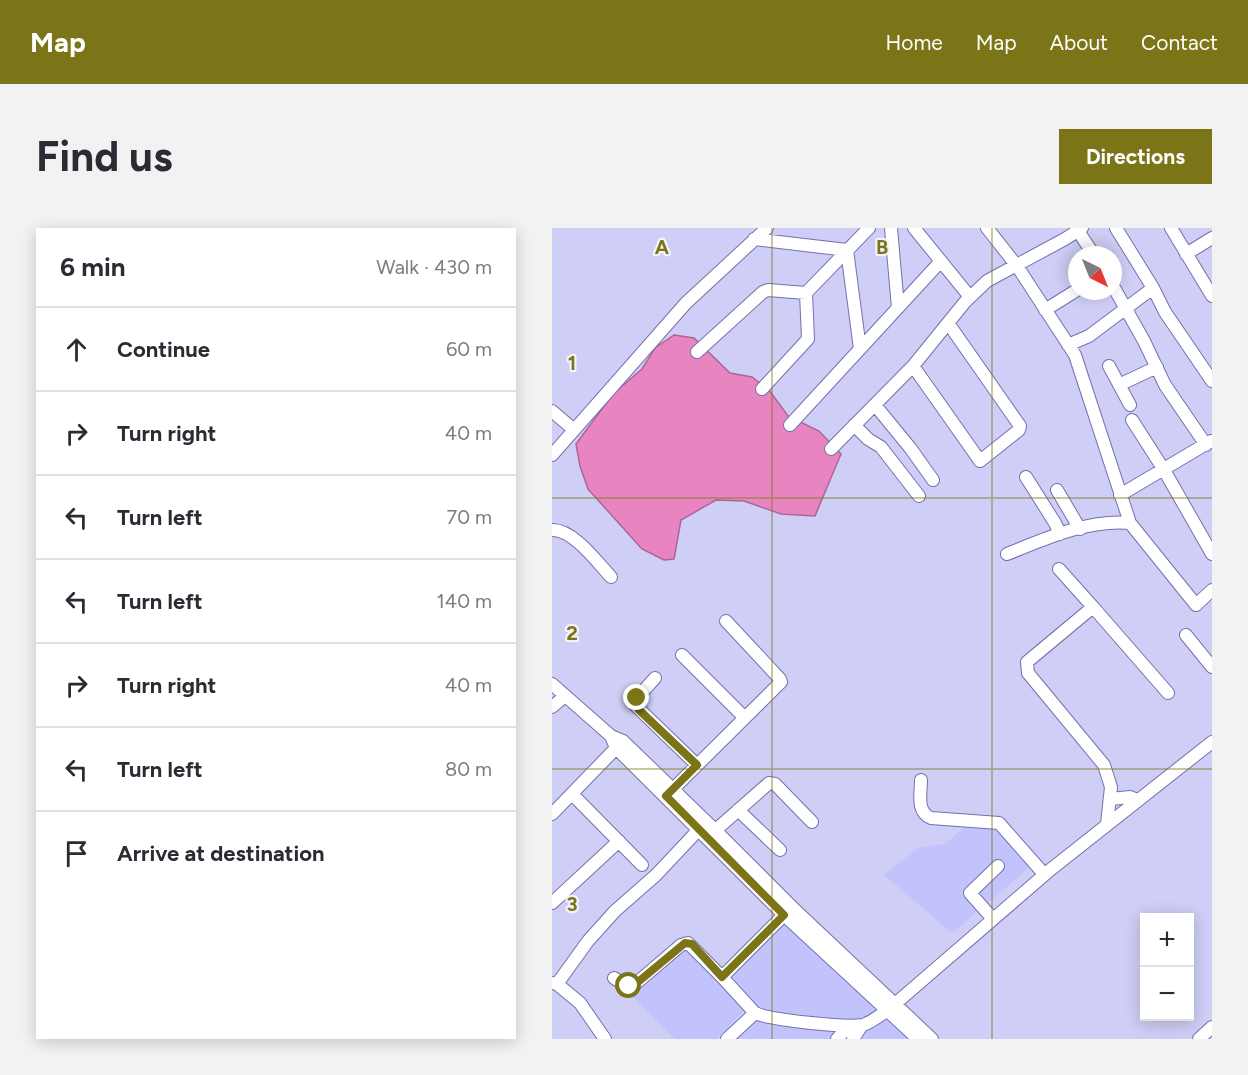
<!DOCTYPE html>
<meta charset="utf-8">
<style>
:root{--surface:#fff;--page:#f2f2f3;--text:#2b2b33;--muted:#7c7c81;--line:#e1e1e2;--accent:#7c7518}
body{margin:0;font-family:Figtree,sans-serif;background:var(--page);color:var(--text)}
.controls{position:absolute;right:18px;bottom:18px;display:grid;overflow:hidden;border-radius:0px;box-shadow:0 3px 15px #0003}
.controls button{width:54px;height:54px;display:grid;place-items:center;padding:0;border:0;border-bottom:2px solid var(--line);background:var(--surface);color:var(--text);font:30px sans-serif}
.compass{position:absolute;left:516px;top:18px;width:54px;height:54px;border-radius:50%;background:var(--surface);box-shadow:0 3px 15px #0003;rotate:137deg}
.stop{position:absolute;width:18px;height:18px;margin:-14px;border:4px solid #7c7518;border-radius:50%;background:#fff}
.stop.end{background:#7c7518;border-color:#fff;box-shadow:0 2px 6px #0008}
.list{margin:0;padding:0;list-style:none}
h2{display:flex;justify-content:space-between;align-items:center;height:78px;margin:0;padding:0 24px;font-size:26px}
h2 small{font-size:20px;font-weight:400;color:var(--muted)}
.list li{display:grid;grid-template-columns:39px 1fr auto;gap:18px;align-items:center;box-sizing:border-box;height:84px;padding:0 24px;border-top:2px solid var(--line)}
.list b{display:block;font-size:22px;white-space:nowrap}
.list em{font-size:20px;font-style:normal;color:var(--muted)}
.icon{flex:none;width:33px;height:33px;fill:none;stroke:currentColor;stroke-width:2;stroke-linecap:round;stroke-linejoin:round}
.map{position:relative;flex:none;width:660px;height:811px;overflow:hidden;border-radius:0px}
header{display:flex;align-items:center;gap:36px;box-sizing:border-box;height:84px;padding:0 30px;background:var(--accent);color:#fff}
header strong{font-size:28px}
nav{display:flex;gap:33px;margin-inline-start:auto;font-size:21px}
.intro{display:flex;align-items:center;justify-content:space-between;box-sizing:border-box;height:144px;padding:0 36px}
h1{margin:0;font-size:42px}
.button{padding:15px 27px;border-radius:0px;background:var(--accent);color:#fff;font-size:21px;font-weight:700}
main{display:flex;gap:36px;padding:0 36px}
aside{flex:1;background:var(--surface);border-radius:0px;box-shadow:0 3px 15px #0003}
.map>svg:first-child{display:block}
</style>
<header>
<strong>Map</strong>
<nav><a>Home</a><a>Map</a><a>About</a><a>Contact</a></nav>
</header>
<div class="intro"><h1>Find us</h1><a class="button">Directions</a></div>
<main>
<aside>
<h2>6 min<small>Walk · 430 m</small></h2>
<ul class="list">
<li><svg class="icon" aria-label="ahead" viewBox="0 0 24 24"><path d="M12 20V5M6 11l6-6 6 6"/></svg><div><b>Continue</b></div><em>60 m</em></li>
<li><svg class="icon" aria-label="right" viewBox="0 0 24 24"><path d="M7 20v-9h11M14 6l5 5-5 5"/></svg><div><b>Turn right</b></div><em>40 m</em></li>
<li><svg class="icon" aria-label="left" viewBox="0 0 24 24"><path d="M17 20v-9H6M10 6l-5 5 5 5"/></svg><div><b>Turn left</b></div><em>70 m</em></li>
<li><svg class="icon" aria-label="left" viewBox="0 0 24 24"><path d="M17 20v-9H6M10 6l-5 5 5 5"/></svg><div><b>Turn left</b></div><em>140 m</em></li>
<li><svg class="icon" aria-label="right" viewBox="0 0 24 24"><path d="M7 20v-9h11M14 6l5 5-5 5"/></svg><div><b>Turn right</b></div><em>40 m</em></li>
<li><svg class="icon" aria-label="left" viewBox="0 0 24 24"><path d="M17 20v-9H6M10 6l-5 5 5 5"/></svg><div><b>Turn left</b></div><em>80 m</em></li>
<li><svg class="icon" aria-label="arrive" viewBox="0 0 24 24"><path d="M6 21V4h12l-3 4 3 4H6"/></svg><div><b>Arrive at destination</b></div></li>
</ul>
</aside>
<div class="map">
<svg width="660" height="811" viewBox="0 0 660 811">
<rect width="100%" height="100%" fill="#cecef6"/>
<path fill="#c2c2fc" d="M 420,593 L 440,597 L 478,639 L 400,705 L 332,647 L 366,620 L 393,616 Z
M 230,694 L 358,811 L 177,811 L 208,780 L 177,745 Z
M 135,719 L 194,781 L 164,811 L 123,811 L 81,769 Z"/>
<path fill="#e885c0" stroke="#ab6696" stroke-width="1.5" d="M 122,107 L 142,110 L 178,145 L 200,149 L 217,162 L 236,188 L 267,203 L 289,226 L 263,288 L 229,286 L 192,273 L 164,272 L 129,292 L 122,331 L 112,332 L 90,321 L 36,261 L 28,238 L 24,216 L 61,166 L 90,141 L 103,120 Z"/>
<g fill="none" stroke-linecap="round" stroke-linejoin="round">
<defs>
<path id="minor" d="M 339,0 L 346,80
M 362,0 L 418,69
M 435,0 L 465,38 L 523,127 L 578,295 L 644,377 L 660,362
M 524,0 L 542,27
M 564,0 L 601,60 L 613,84 L 660,153
M 619,0 L 660,68
M 202,11 L 295,22 L 308,121
M 634,26 L 660,10
M 561,58 L 592,113 L 613,157 L 654,217
M 493,82 L 525,62
M 516,117 L 537,108 L 601,60
M 145,124 L 211,64 L 216,62 L 254,65
M 361,138 L 428,233 L 467,202 L 468,198 L 396,95
M 557,138 L 578,177
M 567,157 L 605,139
M 210,161 L 256,111 L 254,65 L 317,0
M 323,177 L 359,221 L 381,252
M 0,183 L 21,201
M 580,192 L 612,242 L 660,326
M 238,197 L 389,33
M 302,197 L 316,211 L 329,219 L 367,268
M 279,221 L 361,138 L 413,74 L 435,53 L 513,11 L 530,0
M 0,227 L 134,75 L 215,0
M 474,249 L 503,295 L 508,306
M 505,262 L 528,301
M 568,267 L 659,213
M 0,302 C 21,301 45,334 59,349
M 455,326 C 493,311 536,291 578,295
M 507,341 L 541,379
M 634,407 L 660,439
M 130,427 L 193,490
M 103,450 L 85,470 L 84,478 L 145,537
M 0,456 L 59,508 L 71,513 L 163,602 L 240,679 L 380,811
M 0,479 L 13,468
M 59,508 L 64,520 L 232,687 L 366,811
M 369,552 C 369,566 364,584 379,590 L 447,595 L 492,646
M 20,566 L 90,637
M 115,567 L 229,454 L 228,451 L 174,393
M 559,571 L 578,569 L 586,572
M 186,582 L 228,622
M 0,586 L 70,514
M 555,596 L 559,559 L 552,537 L 476,445 L 475,434 L 541,379 L 616,465
M 158,607 L 217,555 L 223,556 L 260,594
M 0,675 L 67,613
M 441,691 L 418,665 L 446,638
M 170,749 L 203,785 L 175,811
M 62,750 L 73,757 L 81,758 L 129,717 L 136,715 L 170,749 L 237,682
M 0,755 L 5,756 L 28,775 L 53,811
M 5,756 L 36,713 L 63,683 L 104,647 L 152,596
M 203,785 C 218,792 295,800 311,797 C 320,794 328,787 336,782 L 498,642 L 660,514
M 285,811 L 297,798
M 301,811 L 310,797
M 647,811 L 660,799"/>
</defs>
<use href="#minor" stroke="#7271ad" stroke-width="14"/>
<use href="#minor" stroke="#fff" stroke-width="12"/>
</g>
<g fill="none" stroke-linecap="round" stroke-linejoin="round">
<path stroke="#7c7518" stroke-width="8" d="M 77,758 L 86,754 L 133,715 L 140,716 L 170,749 L 232,687 L 114,568 L 145,537 L 87,482 L 83,474 L 85,470"/>
</g>
<path fill="none" stroke="#7c7518" stroke-width="1.5" stroke-opacity="0.55" d="M 220,0 L 220,811M 440,0 L 440,811M 0,270 L 660,270M 0,541 L 660,541"/>
<g font-size="20" text-anchor="middle" font-weight="bold" fill="#7c7518" stroke="#f2f3fa" stroke-width="4.5" stroke-linejoin="round" paint-order="stroke">
<text x="110" y="26">A</text>
<text x="330" y="26">B</text>
<text x="20" y="142">1</text>
<text x="20" y="412">2</text>
<text x="20" y="683">3</text>
</g>
</svg>
<div class="controls">
<button>+</button>
<button>−</button>
</div>
<svg class="compass" viewBox="-18 -18 36 36"><path d="M0-13l5 13h-10z" fill="#e53935"/><path d="M0 13l5-13h-10z" fill="#7c7c81"/></svg>
<div class="stop" style="left:77px;top:758px"></div>
<div class="stop end" style="left:85px;top:470px"></div>
</div>
</main>
